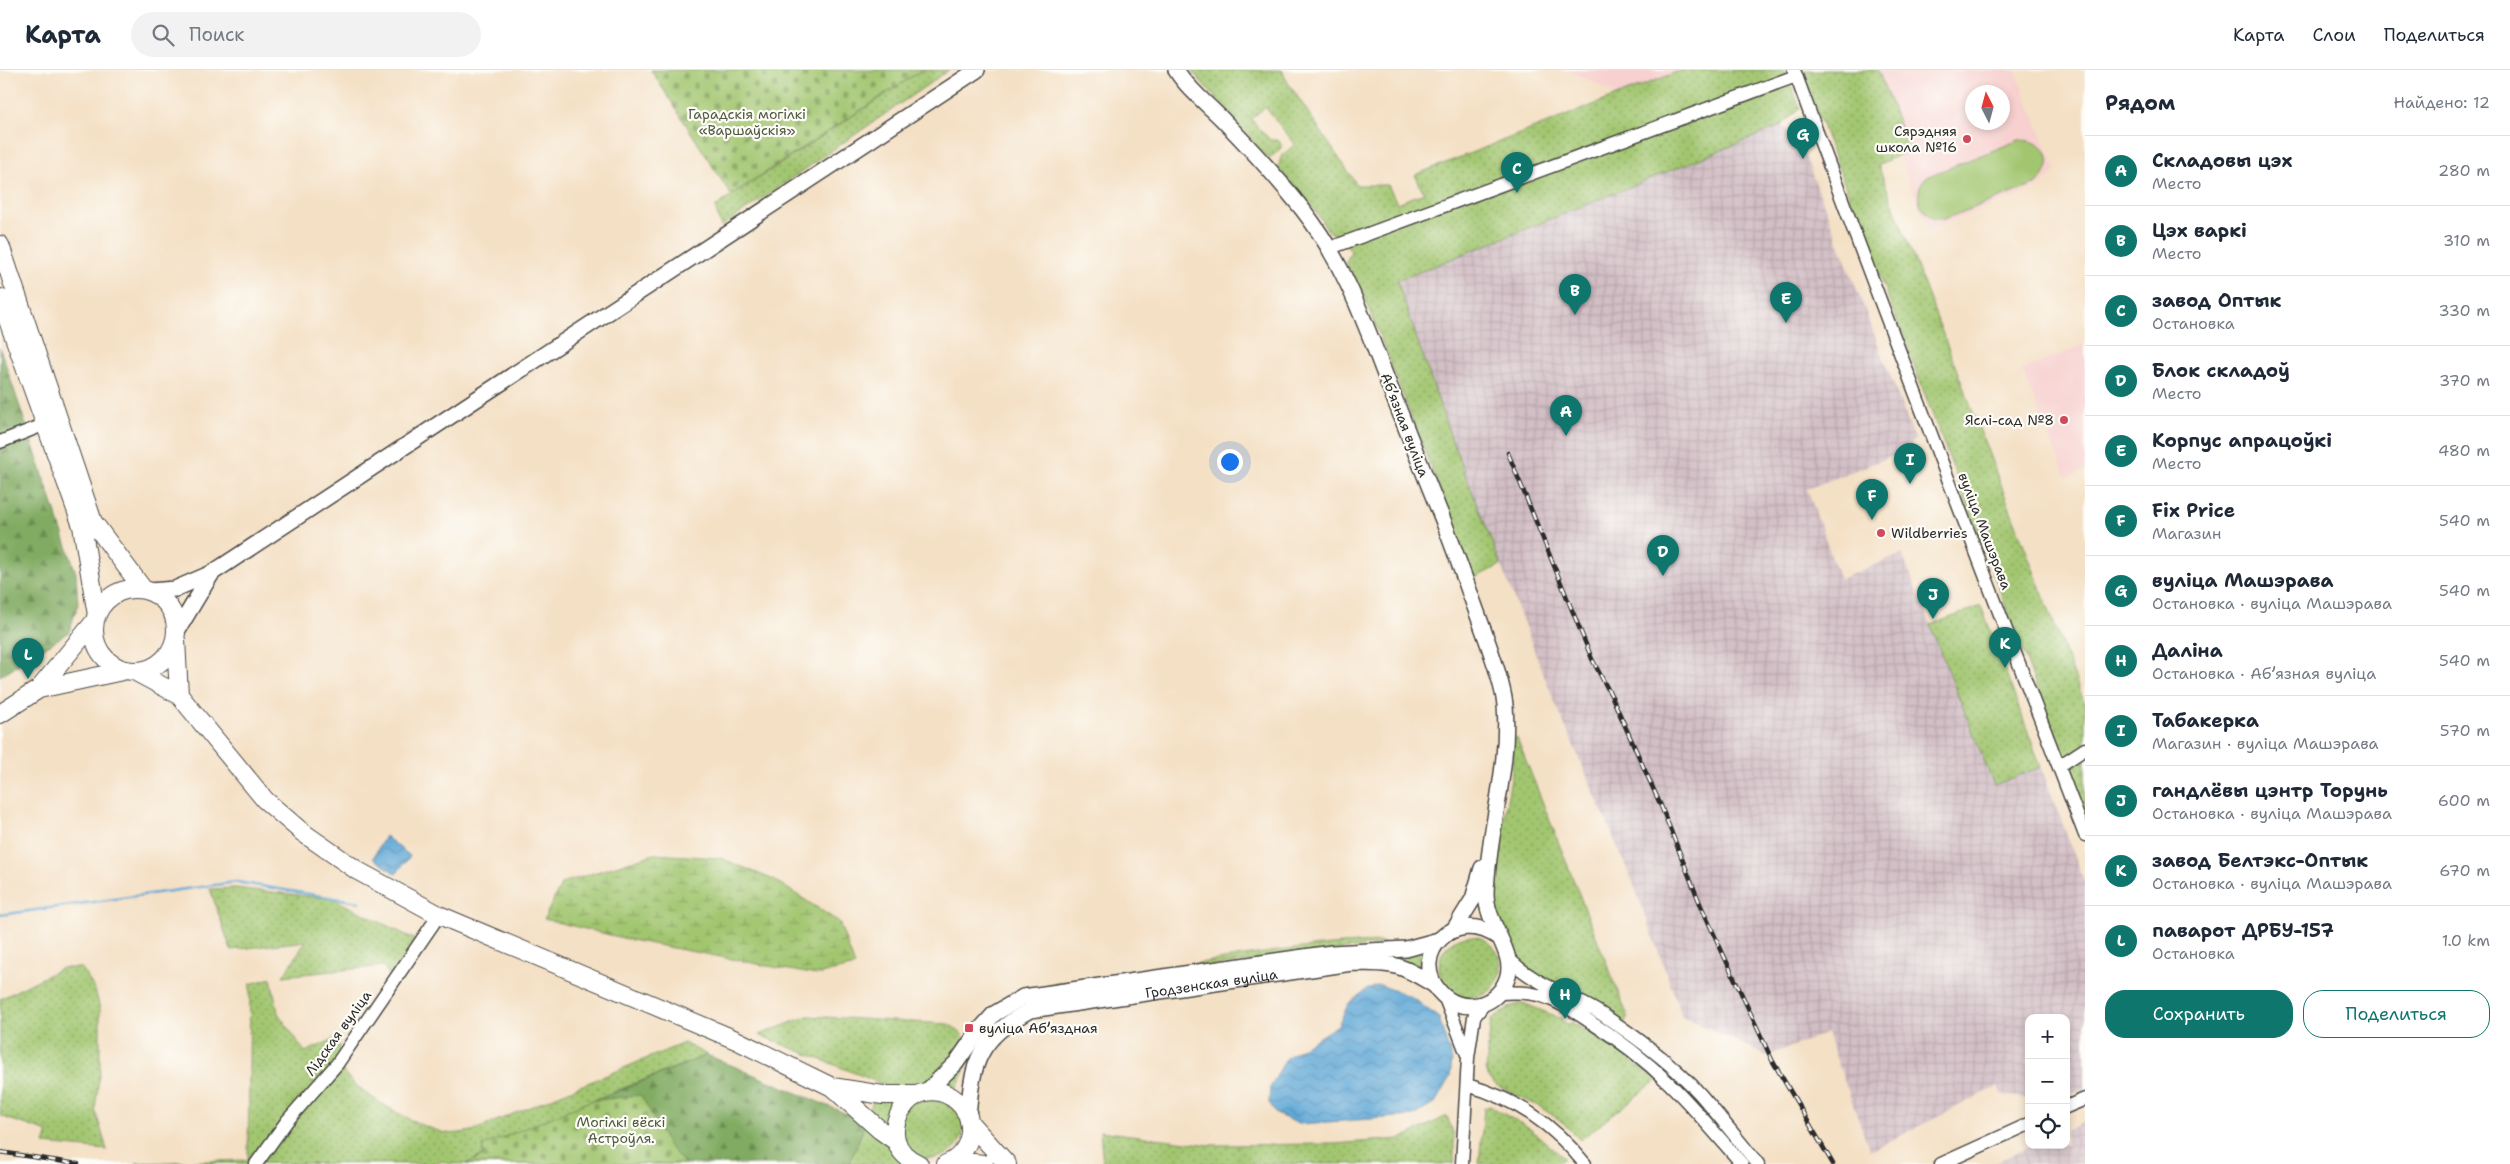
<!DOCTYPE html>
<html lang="ru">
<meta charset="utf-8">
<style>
:root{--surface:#fff;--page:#f2f2f3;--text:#1f2937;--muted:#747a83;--line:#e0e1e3;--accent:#0f766e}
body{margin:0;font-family:"Shantell Sans",sans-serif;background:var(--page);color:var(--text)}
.controls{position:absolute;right:15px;bottom:15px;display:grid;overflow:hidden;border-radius:10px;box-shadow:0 2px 8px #0003}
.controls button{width:45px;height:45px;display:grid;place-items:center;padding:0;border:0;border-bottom:1px solid var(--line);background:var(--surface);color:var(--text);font:25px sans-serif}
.compass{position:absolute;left:1965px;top:15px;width:45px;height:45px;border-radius:50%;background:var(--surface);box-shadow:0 2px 8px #0003;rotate:354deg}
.you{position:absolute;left:1229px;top:391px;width:18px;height:18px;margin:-12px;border:4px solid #fff;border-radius:50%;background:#1a73e8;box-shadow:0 0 0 8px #1a73e833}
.badge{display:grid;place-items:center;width:32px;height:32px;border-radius:50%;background:var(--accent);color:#fff;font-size:16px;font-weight:700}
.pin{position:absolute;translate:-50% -41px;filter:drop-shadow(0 1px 2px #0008)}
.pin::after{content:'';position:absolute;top:26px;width:18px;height:15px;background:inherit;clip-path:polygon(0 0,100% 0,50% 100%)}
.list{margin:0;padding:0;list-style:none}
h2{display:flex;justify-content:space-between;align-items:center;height:65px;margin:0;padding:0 20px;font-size:21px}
h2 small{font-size:16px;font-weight:400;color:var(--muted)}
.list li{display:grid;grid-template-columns:32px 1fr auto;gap:15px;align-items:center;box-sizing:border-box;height:70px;padding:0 20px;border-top:1px solid var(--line)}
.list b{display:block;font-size:19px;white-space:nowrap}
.list p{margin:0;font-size:16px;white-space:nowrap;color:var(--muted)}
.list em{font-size:16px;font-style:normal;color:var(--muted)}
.actions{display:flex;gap:10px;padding:15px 20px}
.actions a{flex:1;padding:11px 0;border:1px solid var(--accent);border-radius:20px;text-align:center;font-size:18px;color:var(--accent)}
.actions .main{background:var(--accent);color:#fff}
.icon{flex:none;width:28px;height:28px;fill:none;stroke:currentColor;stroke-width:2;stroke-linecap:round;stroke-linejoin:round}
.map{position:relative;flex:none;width:2085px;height:1094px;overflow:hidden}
header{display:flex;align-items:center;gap:30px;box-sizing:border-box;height:70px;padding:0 25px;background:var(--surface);border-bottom:1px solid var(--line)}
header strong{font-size:24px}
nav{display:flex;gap:28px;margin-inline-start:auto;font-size:18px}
.search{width:350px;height:45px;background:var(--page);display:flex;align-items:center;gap:12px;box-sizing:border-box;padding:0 18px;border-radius:28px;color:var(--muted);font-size:19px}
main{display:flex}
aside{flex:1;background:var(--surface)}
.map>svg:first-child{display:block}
</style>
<header>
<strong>Карта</strong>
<div class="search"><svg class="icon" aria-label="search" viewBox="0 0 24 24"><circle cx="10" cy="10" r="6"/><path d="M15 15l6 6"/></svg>Поиск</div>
<nav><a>Карта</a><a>Слои</a><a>Поделиться</a></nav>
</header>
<main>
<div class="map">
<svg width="2085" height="1094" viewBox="0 0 2085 1094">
<defs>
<pattern id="industrial-grid" width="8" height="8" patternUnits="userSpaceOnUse" patternTransform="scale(1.25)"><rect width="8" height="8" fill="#d2bec5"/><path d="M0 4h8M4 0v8" fill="none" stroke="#b4a3a9"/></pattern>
<pattern id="green-dots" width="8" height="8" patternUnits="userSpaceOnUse" patternTransform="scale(1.25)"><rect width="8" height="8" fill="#a2c670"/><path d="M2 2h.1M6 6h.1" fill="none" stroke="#84a15c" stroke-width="1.8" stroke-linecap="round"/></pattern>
<pattern id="forest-firs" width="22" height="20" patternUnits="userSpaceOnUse" patternTransform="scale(1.25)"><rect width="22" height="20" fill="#81ab62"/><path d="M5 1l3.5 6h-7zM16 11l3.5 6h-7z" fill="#6a8b51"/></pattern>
<pattern id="wetland-marsh" width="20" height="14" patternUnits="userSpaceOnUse" patternTransform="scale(1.25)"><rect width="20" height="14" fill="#a2c670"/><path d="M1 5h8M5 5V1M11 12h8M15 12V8" fill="none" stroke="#84a15c"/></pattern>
<pattern id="cemetery-stones" width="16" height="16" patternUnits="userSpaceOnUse" patternTransform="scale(1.25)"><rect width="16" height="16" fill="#a2c670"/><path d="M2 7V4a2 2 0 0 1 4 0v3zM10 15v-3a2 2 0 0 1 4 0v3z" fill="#84a15c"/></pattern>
<pattern id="water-waves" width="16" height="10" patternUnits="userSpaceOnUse" patternTransform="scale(1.25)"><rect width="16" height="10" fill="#61a8d7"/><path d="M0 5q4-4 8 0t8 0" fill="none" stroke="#5089af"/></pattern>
</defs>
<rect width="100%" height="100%" fill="#fdfcf7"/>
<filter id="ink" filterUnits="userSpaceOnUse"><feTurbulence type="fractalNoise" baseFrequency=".02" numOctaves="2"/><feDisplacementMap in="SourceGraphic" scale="10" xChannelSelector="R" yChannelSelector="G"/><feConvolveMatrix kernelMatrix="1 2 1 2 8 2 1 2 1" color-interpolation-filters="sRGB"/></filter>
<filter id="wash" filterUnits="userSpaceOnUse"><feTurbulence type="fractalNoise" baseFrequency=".0096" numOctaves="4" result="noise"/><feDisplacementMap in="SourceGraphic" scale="20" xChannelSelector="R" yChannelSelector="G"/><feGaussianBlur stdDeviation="1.12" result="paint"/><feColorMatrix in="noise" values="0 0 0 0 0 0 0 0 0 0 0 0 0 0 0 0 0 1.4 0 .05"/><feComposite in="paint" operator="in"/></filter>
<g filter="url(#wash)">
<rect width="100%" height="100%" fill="#f4e0c5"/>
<path fill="#f7d0cf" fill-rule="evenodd" d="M 1568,0 L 1745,0 L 1625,47 L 1616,24 Z
M 1863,0 L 2015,0 L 2056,100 L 2039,117 L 1929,160 ZM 1972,22 L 2002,22 L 2002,52 L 1972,52 Z
M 2085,274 L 2085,400 L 2066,408 L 2022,300 Z"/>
<path fill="url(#industrial-grid)" d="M 1781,56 L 1798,68 L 1915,369 L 1907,380 L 1807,419 L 1840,509 L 1902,484 L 1994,714 L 2041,697 L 2085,813 L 2085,1019 L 2066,1026 L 2066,948 L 2029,948 L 2029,1029 L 2001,1024 L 1998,1016 L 1870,1081 L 1827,963 L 1767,986 L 1682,946 L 1634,815 L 1553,628 L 1453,373 L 1397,211 Z
M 2085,1052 L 2085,1094 L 1991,1094 L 2034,1075 L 2066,1075 L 2066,1061 Z"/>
<path fill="url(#green-dots)" stroke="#66784e" d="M 922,0 L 949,0 L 721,157 L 715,137 Z
M 1191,0 L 1282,0 L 1287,11 L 1357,115 L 1388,115 L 1397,133 L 1424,123 L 1415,105 L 1682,0 L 1785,0 L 1800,38 L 1781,56 L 1397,211 L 1453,373 L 1501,495 L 1474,508 L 1362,220 L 1346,193 L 1351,181 L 1340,166 L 1329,162 L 1315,140 L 1278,98 L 1281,87 L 1295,74 L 1265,37 L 1251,49 L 1270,70 L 1278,70 L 1281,74 L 1281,78 L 1269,89 Z
M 1801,0 L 1878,0 L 1909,80 L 1878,95 L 2085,634 L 2085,744 Z
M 1981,536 L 2041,697 L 1994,715 L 1930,555 Z
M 1514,667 L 1517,668 L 1628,947 L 1624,953 L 1536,906 L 1520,894 L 1496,852 L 1492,813 L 1512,703 Z
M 235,818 L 334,829 L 416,870 L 390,906 L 383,896 L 283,906 L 306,871 L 231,880 L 210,819 Z
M1439 897a31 31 0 1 1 62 0a31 31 0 1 1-62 0Z
M 1382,872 L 1386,874 L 1048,917 L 1050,914 C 1161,904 1270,875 1382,872 Z
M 1422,879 L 1419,899 L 1402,890 L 1391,888 L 1391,885 Z
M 62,898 L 82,898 L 95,920 L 100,938 L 100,999 L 95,1039 L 107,1080 L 44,1074 L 48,1062 L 0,1046 L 0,929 Z
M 271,908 L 278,943 L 305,982 L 339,967 C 340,976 338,991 341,998 C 354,1022 415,1055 442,1062 C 452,1065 461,1063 472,1061 L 684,973 L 707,985 L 590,1031 L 466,1094 L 447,1094 L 443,1091 L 436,1094 L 136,1093 L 248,1090 L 250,914 Z
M 1523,933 L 1562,949 L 1562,952 L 1569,954 L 1571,952 L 1601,968 L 1657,1010 L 1580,1070 L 1562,1052 L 1540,1037 L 1496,1015 L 1488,1006 L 1486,999 L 1491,949 L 1512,936 Z
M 808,946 L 948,954 C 986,973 961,1005 949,1034 C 952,1038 958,1042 960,1046 C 971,1069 949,1091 927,1088 L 924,1094 L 849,1094 L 880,1013 L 759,965 Z
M 1490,1036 L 1529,1058 L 1564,1088 L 1556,1094 L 1479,1094 L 1484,1038 Z
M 1447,1046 L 1454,1065 L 1454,1094 L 1103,1094 L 1100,1061 L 1210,1075 L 1334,1074 L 1400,1069 Z"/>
<path fill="url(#forest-firs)" stroke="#566b46" d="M 0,278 L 76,503 L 78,534 L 69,562 L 0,606 Z
M 707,985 L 866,1052 L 849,1094 L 466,1094 L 483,1086 L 483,1076 Z"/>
<path fill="url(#wetland-marsh)" stroke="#66784e" d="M 654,784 L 721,788 L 776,811 L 839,852 L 855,896 L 816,905 L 631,870 L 544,849 L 562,813 Z"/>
<path fill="url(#cemetery-stones)" stroke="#66784e" d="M 651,0 L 922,0 L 731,125 Z
M 641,1025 L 667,1074 L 685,1094 L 466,1094 L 483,1086 L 483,1076 L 590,1031 Z"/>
<path fill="#a2c670" stroke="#66784e" d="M 2019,70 C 2049,70 2058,93 2037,114 L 1944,149 L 1934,149 C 1918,139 1913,123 1926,107 Z"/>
<path fill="url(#water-waves)" stroke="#466a81" d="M 385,766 L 410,786 L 396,804 L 373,788 Z
M 1380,915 L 1412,927 L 1439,948 L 1452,990 L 1450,1007 L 1435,1033 L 1414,1046 L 1299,1054 L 1276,1044 L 1269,1033 L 1270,1018 L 1286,988 L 1338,955 L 1349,933 L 1366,920 Z"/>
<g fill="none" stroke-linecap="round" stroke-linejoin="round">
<path stroke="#61a8d7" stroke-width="2.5" d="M 0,845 L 236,812 L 359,832"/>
</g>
</g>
<g filter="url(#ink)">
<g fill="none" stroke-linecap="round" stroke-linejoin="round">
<defs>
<path id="minor" d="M 1794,0 C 1888,256 1987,510 2085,765
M 1330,178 L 1796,6
M 0,372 L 51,352
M 2059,696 L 2085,679
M 1509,889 C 1537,917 1574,925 1606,947 C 1639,969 1673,994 1700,1024 C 1720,1047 1739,1071 1758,1094
M 1500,923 C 1513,922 1525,922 1538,925 C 1557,930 1576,942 1592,953 C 1657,993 1693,1037 1742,1094
M 1445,928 L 1468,987
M 1467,1015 C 1516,1029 1553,1054 1585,1094
M 2066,1037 L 2085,1029
M 256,1094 L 287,1051 L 337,994 L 439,845
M 1462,1094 L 1468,988 L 1474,947 L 1484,934
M 1941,1094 L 2029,1054"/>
<g id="major">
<path d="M 1176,0 C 1187,18 1207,34 1222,49 C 1250,78 1278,108 1303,140 C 1340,187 1361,242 1382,297 C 1402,348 1422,399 1443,450 C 1459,492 1474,534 1489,576 C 1495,595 1503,615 1505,635 C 1510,699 1488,760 1486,823 C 1486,855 1517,883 1507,909 C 1496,939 1459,945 1439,921 C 1408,885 1454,836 1498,867"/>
<path d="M 150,521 L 175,519 L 212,503 L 977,0"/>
<path d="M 177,561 L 212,503"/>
<path d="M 1455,858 L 1473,829 L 1482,798"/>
<path d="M 926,1022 L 956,993 L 977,963 L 994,944 L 1023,927 L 1332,883 L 1406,879 L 1439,870"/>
<path id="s1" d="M 968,1048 C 972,991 978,969 1030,940 L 1352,893 C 1393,893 1399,893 1434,915"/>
</g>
<path id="highway" d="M 0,175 L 93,452 L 143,519
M 0,228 L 82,456 L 97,545
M94 560a41 41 0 1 1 82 0a41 41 0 1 1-82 0Z
M 176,570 L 179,625
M 134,601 L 179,625 L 265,730 L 302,762 L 358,801 L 439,845 L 736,970 L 832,1017 L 880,1060 L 897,1072
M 39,619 L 127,600
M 0,644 L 39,619 L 95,551
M 832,1017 L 883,1025 L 918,1025
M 969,1052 L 1007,1094
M 952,1091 L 984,1094
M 919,1094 C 865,1072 913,994 957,1031 C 966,1039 971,1050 970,1062 C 969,1077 959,1089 946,1094"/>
</defs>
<use href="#minor" stroke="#494642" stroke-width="15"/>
<use href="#major" stroke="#494642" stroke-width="18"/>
<use href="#highway" stroke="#494642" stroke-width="20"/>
<use href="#minor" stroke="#fff" stroke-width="12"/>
<use href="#major" stroke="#fff" stroke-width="15"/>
<use href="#highway" stroke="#fff" stroke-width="18"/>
<defs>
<path id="rail" d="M 1508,383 L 1592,589 L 1612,627 L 1661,736 L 1701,836 L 1772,990 L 1833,1094
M 0,1082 L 78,1094"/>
</defs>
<use href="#rail" stroke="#2b2b2b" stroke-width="4.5"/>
<use href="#rail" stroke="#fdfcf7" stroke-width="2.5" stroke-dasharray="8" stroke-linecap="butt"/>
</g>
</g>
<g fill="#d1495b" stroke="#fdfcf7" stroke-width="2">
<circle cx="1967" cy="69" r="5"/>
<circle cx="2064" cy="350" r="5"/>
<circle cx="1881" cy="463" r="5"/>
<rect x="964" y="953" width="10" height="10" rx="2.5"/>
</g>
<g text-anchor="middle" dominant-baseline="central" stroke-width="4.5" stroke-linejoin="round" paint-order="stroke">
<g font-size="14" fill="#4f5a40" stroke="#fdfcf7">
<text x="747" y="44">Гарадскія могілкі<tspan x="747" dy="16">«Варшаўскія»</tspan></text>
<text x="621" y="1052">Могілкі вёскі<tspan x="621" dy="16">Астроўля.</tspan></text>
</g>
<g font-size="14" fill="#2b2b2b" stroke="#fdfcf7" text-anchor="end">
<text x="1957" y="61">Сярэдняя<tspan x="1957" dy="16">школа №16</tspan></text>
<text x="2054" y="350">Яслі-сад №8</text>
<text x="1891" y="463" text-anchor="start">Wildberries</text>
<text x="979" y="958" text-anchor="start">вуліца Абʼяздная</text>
</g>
<g font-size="14" fill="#2b2b2b" stroke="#fdfcf7">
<text transform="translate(1405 355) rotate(69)">Абʼязная вуліца</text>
<text transform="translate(1985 461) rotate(69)">вуліца Машэрава</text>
<text stroke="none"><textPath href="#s1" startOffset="316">Гродзенская вуліца</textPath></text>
<text transform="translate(338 963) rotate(-54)">Лідская вуліца</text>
</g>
</g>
</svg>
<div class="controls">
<button>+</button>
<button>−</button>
<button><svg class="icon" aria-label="locate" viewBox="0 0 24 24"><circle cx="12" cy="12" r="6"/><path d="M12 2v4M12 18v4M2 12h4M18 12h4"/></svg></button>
</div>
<svg class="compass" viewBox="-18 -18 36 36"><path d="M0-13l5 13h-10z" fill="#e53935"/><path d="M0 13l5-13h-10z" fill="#747a83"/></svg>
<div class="you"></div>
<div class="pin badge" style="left:1566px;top:366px">A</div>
<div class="pin badge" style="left:1575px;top:245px">B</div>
<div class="pin badge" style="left:1517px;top:123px">C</div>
<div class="pin badge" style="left:1663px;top:506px">D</div>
<div class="pin badge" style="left:1786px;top:253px">E</div>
<div class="pin badge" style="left:1872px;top:450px">F</div>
<div class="pin badge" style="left:1803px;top:89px">G</div>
<div class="pin badge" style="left:1565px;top:949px">H</div>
<div class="pin badge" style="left:1910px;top:414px">I</div>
<div class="pin badge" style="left:1933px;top:549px">J</div>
<div class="pin badge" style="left:2005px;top:598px">K</div>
<div class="pin badge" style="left:28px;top:609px">L</div>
</div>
<aside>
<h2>Рядом<small>Найдено: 12</small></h2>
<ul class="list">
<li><span class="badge">A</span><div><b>Складовы цэх</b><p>Место</p></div><em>280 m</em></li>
<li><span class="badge">B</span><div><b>Цэх варкі</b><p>Место</p></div><em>310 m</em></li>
<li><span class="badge">C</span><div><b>завод Оптык</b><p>Остановка</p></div><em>330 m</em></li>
<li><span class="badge">D</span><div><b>Блок складоў</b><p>Место</p></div><em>370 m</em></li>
<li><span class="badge">E</span><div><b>Корпус апрацоўкі</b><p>Место</p></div><em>480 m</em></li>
<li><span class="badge">F</span><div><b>Fix Price</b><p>Магазин</p></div><em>540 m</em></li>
<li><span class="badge">G</span><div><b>вуліца Машэрава</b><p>Остановка · вуліца Машэрава</p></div><em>540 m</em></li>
<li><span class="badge">H</span><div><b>Даліна</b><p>Остановка · Абʼязная вуліца</p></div><em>540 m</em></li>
<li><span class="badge">I</span><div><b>Табакерка</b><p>Магазин · вуліца Машэрава</p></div><em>570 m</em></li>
<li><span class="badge">J</span><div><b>гандлёвы цэнтр Торунь</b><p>Остановка · вуліца Машэрава</p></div><em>600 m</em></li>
<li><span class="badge">K</span><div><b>завод Белтэкс-Оптык</b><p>Остановка · вуліца Машэрава</p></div><em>670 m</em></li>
<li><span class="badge">L</span><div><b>паварот ДРБУ-157</b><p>Остановка</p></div><em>1.0 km</em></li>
</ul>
<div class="actions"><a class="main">Сохранить</a><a>Поделиться</a></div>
</aside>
</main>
